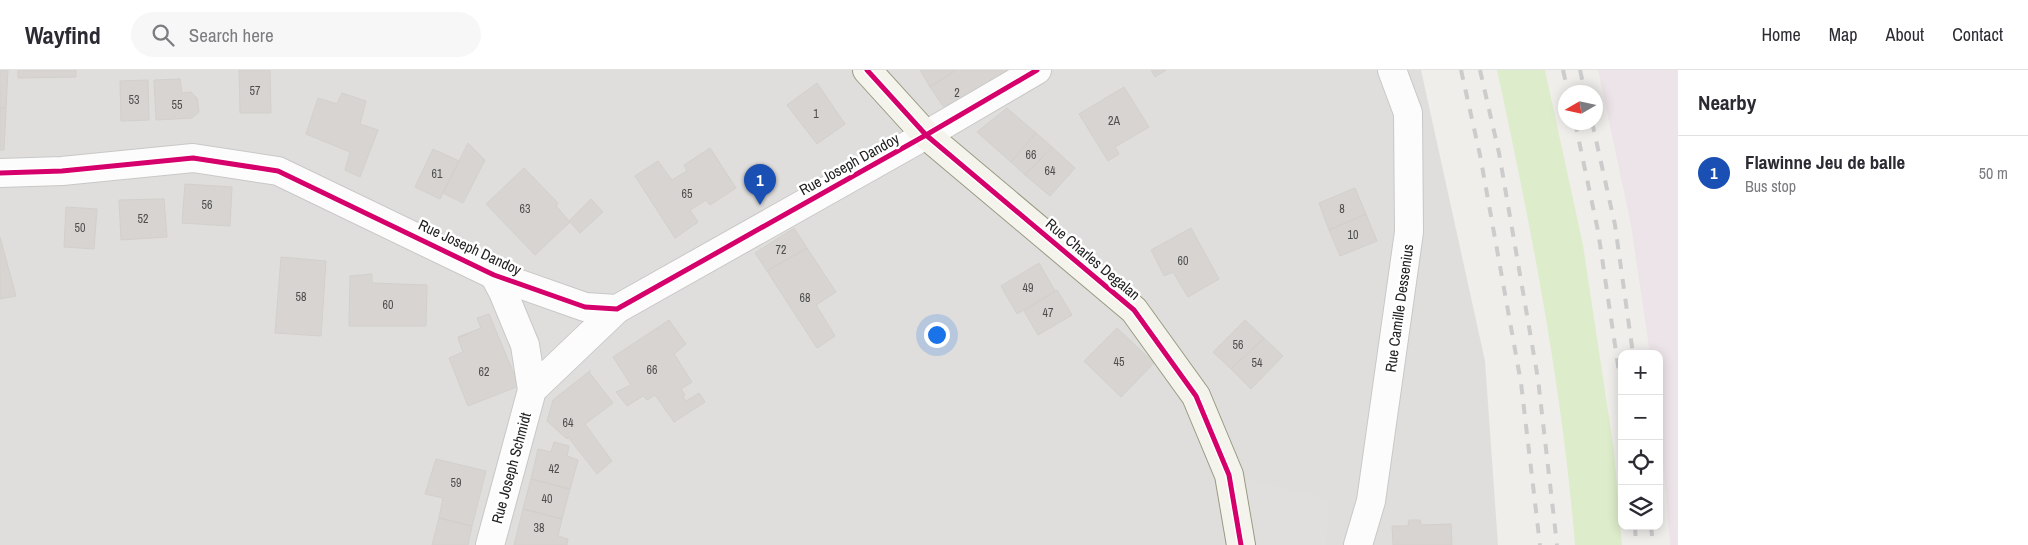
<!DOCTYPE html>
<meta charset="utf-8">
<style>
:root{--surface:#fff;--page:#f7f7f7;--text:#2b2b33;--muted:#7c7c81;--line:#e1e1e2;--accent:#111827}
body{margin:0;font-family:"Archivo Narrow",sans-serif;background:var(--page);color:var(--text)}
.controls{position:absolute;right:15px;bottom:15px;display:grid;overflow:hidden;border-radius:10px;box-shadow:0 2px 12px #0003}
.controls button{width:45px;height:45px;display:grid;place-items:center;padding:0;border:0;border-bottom:1px solid var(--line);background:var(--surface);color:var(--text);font:25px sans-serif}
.compass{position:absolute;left:1558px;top:15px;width:45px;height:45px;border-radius:50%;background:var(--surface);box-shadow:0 2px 12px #0003;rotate:261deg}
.you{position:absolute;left:936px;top:264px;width:18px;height:18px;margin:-12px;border:4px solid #fff;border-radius:50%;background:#1a73e8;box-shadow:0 0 0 8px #1a73e833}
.badge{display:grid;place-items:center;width:32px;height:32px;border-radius:50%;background:var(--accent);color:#fff;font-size:16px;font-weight:700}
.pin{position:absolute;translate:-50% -41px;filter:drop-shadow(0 1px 2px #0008)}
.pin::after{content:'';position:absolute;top:26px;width:18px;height:15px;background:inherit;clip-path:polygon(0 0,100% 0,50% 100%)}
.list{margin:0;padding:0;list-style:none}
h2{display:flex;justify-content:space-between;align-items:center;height:65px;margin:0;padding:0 20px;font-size:21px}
h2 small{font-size:16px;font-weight:400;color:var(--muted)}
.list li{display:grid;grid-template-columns:32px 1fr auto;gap:15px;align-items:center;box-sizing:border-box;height:75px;padding:0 20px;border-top:1px solid var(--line)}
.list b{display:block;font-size:19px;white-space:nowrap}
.list p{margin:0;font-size:16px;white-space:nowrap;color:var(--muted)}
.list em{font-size:16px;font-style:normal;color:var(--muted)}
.icon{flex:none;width:28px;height:28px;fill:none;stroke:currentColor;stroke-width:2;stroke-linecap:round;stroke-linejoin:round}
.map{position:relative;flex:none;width:1678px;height:475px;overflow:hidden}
header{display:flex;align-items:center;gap:30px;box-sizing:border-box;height:70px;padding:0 25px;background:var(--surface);border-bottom:1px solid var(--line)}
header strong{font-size:24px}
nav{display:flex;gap:28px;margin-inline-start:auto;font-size:18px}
.search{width:350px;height:45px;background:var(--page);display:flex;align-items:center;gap:12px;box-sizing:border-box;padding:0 18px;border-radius:28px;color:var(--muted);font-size:19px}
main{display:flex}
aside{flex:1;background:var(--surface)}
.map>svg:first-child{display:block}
</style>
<header>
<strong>Wayfind</strong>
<div class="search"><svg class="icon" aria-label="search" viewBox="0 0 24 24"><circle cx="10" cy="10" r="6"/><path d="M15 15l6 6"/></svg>Search here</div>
<nav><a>Home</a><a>Map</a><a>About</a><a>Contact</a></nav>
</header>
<main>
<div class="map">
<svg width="1678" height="475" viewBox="0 0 1678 475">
<rect width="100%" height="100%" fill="#f0eeeb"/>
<path fill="#dfdedc" d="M 0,0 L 1421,0 L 1485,291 L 1498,475 L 0,475 Z"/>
<path fill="#ede4e9" d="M 1598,0 L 1678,0 L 1678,475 L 1670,475 L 1659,346 L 1659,284 L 1650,284 L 1631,155 Z"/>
<path fill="#ddeccb" d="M 1497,0 L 1545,0 L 1583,175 L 1614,381 L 1622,475 L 1575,475 C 1562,315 1531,157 1497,0 Z"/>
<path fill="#e0dfde" d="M 1229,405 L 1329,429 L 1326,475 L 1241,475 Z"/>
<path fill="#d7d4d2" stroke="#d3d0cc" d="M 0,0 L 8,0 L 6,38 L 0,38 Z
M 18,0 L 76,0 L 76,7 L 18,8 Z
M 239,0 L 270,0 L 271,43 L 240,43 Z
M 920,0 L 956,0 L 930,17 Z
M 956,0 L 1028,0 L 951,40 L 943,36 L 930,17 Z
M 1151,0 L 1166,0 L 1155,7 Z
M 180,9 L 182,23 L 191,22 L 197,28 L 199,42 L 192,48 L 156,50 L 154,10 Z
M 148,10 L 149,50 L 121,51 L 120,11 Z
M 817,13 L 845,54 L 817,74 L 787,35 Z
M 1124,17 L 1149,57 L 1115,77 L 1119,84 L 1108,91 L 1079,44 Z
M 342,23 L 366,31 L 360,54 L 378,60 L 360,107 L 345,100 L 350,82 L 306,64 L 318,28 L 337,34 Z
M 0,38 L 6,38 L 4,80 L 0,80 Z
M 1007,38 L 1036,63 L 1011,92 L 977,62 Z
M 1036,63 L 1052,77 L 1025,105 L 1011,92 Z
M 468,73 L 485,90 L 463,133 L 443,123 Z
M 1052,77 L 1075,98 L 1050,126 L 1025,105 Z
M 710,78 L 736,118 L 710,135 L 706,130 L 690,140 L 698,152 L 675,168 L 635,106 L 658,91 L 672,110 L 687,101 L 684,95 Z
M 433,79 L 459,91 L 440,129 L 415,117 Z
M 524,98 L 558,133 L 556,136 L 569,151 L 591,129 L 603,142 L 580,163 L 570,152 L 535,185 L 486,134 Z
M 185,114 L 232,117 L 230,156 L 182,153 Z
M 1355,118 L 1366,144 L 1329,160 L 1319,133 Z
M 164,129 L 167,167 L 121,170 L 119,130 Z
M 66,137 L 97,139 L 94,179 L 64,177 Z
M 1366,144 L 1377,171 L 1340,186 L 1329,160 Z
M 794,158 L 807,178 L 767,201 L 755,183 Z
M 1191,158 L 1219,209 L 1188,227 L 1173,202 L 1164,206 L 1151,180 Z
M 0,167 L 16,226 L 0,229 Z
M 807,178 L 836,222 L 816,235 L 835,266 L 817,278 L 767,201 Z
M 281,187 L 326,191 L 321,266 L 275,263 Z
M 1039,193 L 1055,221 L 1017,244 L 1001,216 Z
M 372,204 L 372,213 L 427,215 L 426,256 L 349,256 L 350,206 Z
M 1057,220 L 1072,245 L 1038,265 L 1024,241 Z
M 489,244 L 519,316 L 468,336 L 449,288 L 463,282 L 458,268 L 468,264 L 458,267 L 481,258 L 477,248 Z
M 669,250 L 686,274 L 674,284 L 692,312 L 681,319 L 685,325 L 683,327 L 686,331 L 699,323 L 705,332 L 674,352 L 655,325 L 647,330 L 643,326 L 627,336 L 616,322 L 631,315 L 613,287 L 657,258 L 658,260 L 657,258 Z
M 1245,250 L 1264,268 L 1231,299 L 1213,282 Z
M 1117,258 L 1154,293 L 1121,327 L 1084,291 Z
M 1264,268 L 1283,286 L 1251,319 L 1231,299 Z
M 591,300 L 589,302 L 613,333 L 585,354 L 612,391 L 597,404 L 568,367 L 567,369 L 547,351 L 553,330 Z
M 554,372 L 569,376 L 567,386 L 578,390 L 570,419 L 531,409 L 538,379 L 551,382 Z
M 436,389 L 486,401 L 472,456 L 439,448 L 443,428 L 425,424 Z
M 531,409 L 570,419 L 562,449 L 523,439 Z
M 523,439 L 562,449 L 558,466 L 568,469 L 567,475 L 514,475 Z
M 439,448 L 472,456 L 468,475 L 432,475 Z
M 1409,450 L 1420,450 L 1421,455 L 1451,454 L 1452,475 L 1393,475 L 1392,456 L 1408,456 Z"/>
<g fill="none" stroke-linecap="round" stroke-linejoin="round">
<defs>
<path id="street" d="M 0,103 L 62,101 L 193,88 L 278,101 L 494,205 L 585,237 L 617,239 L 926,65 L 1037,0
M 532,320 L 617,239
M 490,475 L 532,320 L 525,275 L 503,222 L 494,205
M 1358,475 L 1371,431 L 1409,162 L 1408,43 L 1392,0"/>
<path id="secondary" d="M 867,0 L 926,65 L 1134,240 L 1196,326 L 1229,405 L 1241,475"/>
</defs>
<use href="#street" stroke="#c9c8c7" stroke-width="30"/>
<use href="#secondary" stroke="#999a82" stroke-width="30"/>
<use href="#street" stroke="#fdfcfc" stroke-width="28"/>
<use href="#secondary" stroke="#f4f4ed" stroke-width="28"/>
<path stroke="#ccc" stroke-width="4" stroke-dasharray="10 10" stroke-linecap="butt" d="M 1461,0 L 1480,85 L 1521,313 L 1540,475
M 1480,0 L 1499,83 L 1538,309 L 1557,475
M 1563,0 L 1568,22
M 1580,0 L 1585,22
M 1575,52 L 1598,161 L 1622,322
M 1592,52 L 1615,155 L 1633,284
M 1635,456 L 1636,475
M 1651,456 L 1653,475"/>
<defs>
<path id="cycleway" d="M 867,0 L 926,65 L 1134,240 L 1196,326 L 1229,405 L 1241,475
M 0,103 L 62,101 L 193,88 L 278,101 L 494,205 L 585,237 L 617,239 L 926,65 L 1037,0"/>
</defs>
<use href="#cycleway" stroke="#fff" stroke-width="8"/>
<use href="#cycleway" stroke="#d6006c" stroke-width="5"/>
</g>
<g text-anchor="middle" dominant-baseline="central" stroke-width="5" stroke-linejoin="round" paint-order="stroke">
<g font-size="12" fill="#4f4e4e">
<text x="255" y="21">57</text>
<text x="957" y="23">2</text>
<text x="134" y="30">53</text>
<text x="177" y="35">55</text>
<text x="816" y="44">1</text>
<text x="1114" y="51">2A</text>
<text x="1031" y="85">66</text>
<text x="1050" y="101">64</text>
<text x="437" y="104">61</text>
<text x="687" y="124">65</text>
<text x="207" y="135">56</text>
<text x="525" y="139">63</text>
<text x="1342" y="139">8</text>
<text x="143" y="149">52</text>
<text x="80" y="158">50</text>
<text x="1353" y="165">10</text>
<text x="781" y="180">72</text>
<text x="1183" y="191">60</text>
<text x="1028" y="218">49</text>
<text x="301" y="227">58</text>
<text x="805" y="228">68</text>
<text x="388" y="235">60</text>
<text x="1048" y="243">47</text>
<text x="1238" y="275">56</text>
<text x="1119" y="292">45</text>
<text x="1257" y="293">54</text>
<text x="652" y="300">66</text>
<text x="484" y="302">62</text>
<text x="568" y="353">64</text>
<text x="554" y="399">42</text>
<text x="456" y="413">59</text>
<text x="547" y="429">40</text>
<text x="539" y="458">38</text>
</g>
<g font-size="15" fill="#222" stroke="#fff">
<text transform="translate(849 94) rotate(-29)">Rue Joseph Dandoy</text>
<text transform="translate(470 177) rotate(25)">Rue Joseph Dandoy</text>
<text transform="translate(1093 189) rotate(40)">Rue Charles Degalan</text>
<text transform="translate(1399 238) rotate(-82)">Rue Camille Dessenius</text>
<text transform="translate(511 398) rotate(-75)">Rue Joseph Schmidt</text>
</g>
</g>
</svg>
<div class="controls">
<button>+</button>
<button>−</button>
<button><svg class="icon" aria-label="locate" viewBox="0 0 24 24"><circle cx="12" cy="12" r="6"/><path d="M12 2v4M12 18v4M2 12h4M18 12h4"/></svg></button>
<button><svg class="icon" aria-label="layers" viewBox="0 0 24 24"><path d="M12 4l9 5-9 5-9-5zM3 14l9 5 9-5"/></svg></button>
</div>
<svg class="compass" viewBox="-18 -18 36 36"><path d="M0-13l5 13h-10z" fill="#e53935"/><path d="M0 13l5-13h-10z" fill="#7c7c81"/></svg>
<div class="you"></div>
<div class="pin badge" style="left:760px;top:135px;background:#1a4fb4">1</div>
</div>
<aside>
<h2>Nearby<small></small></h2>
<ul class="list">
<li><span class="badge" style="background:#1a4fb4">1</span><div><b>Flawinne Jeu de balle</b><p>Bus stop</p></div><em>50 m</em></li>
</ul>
</aside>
</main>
